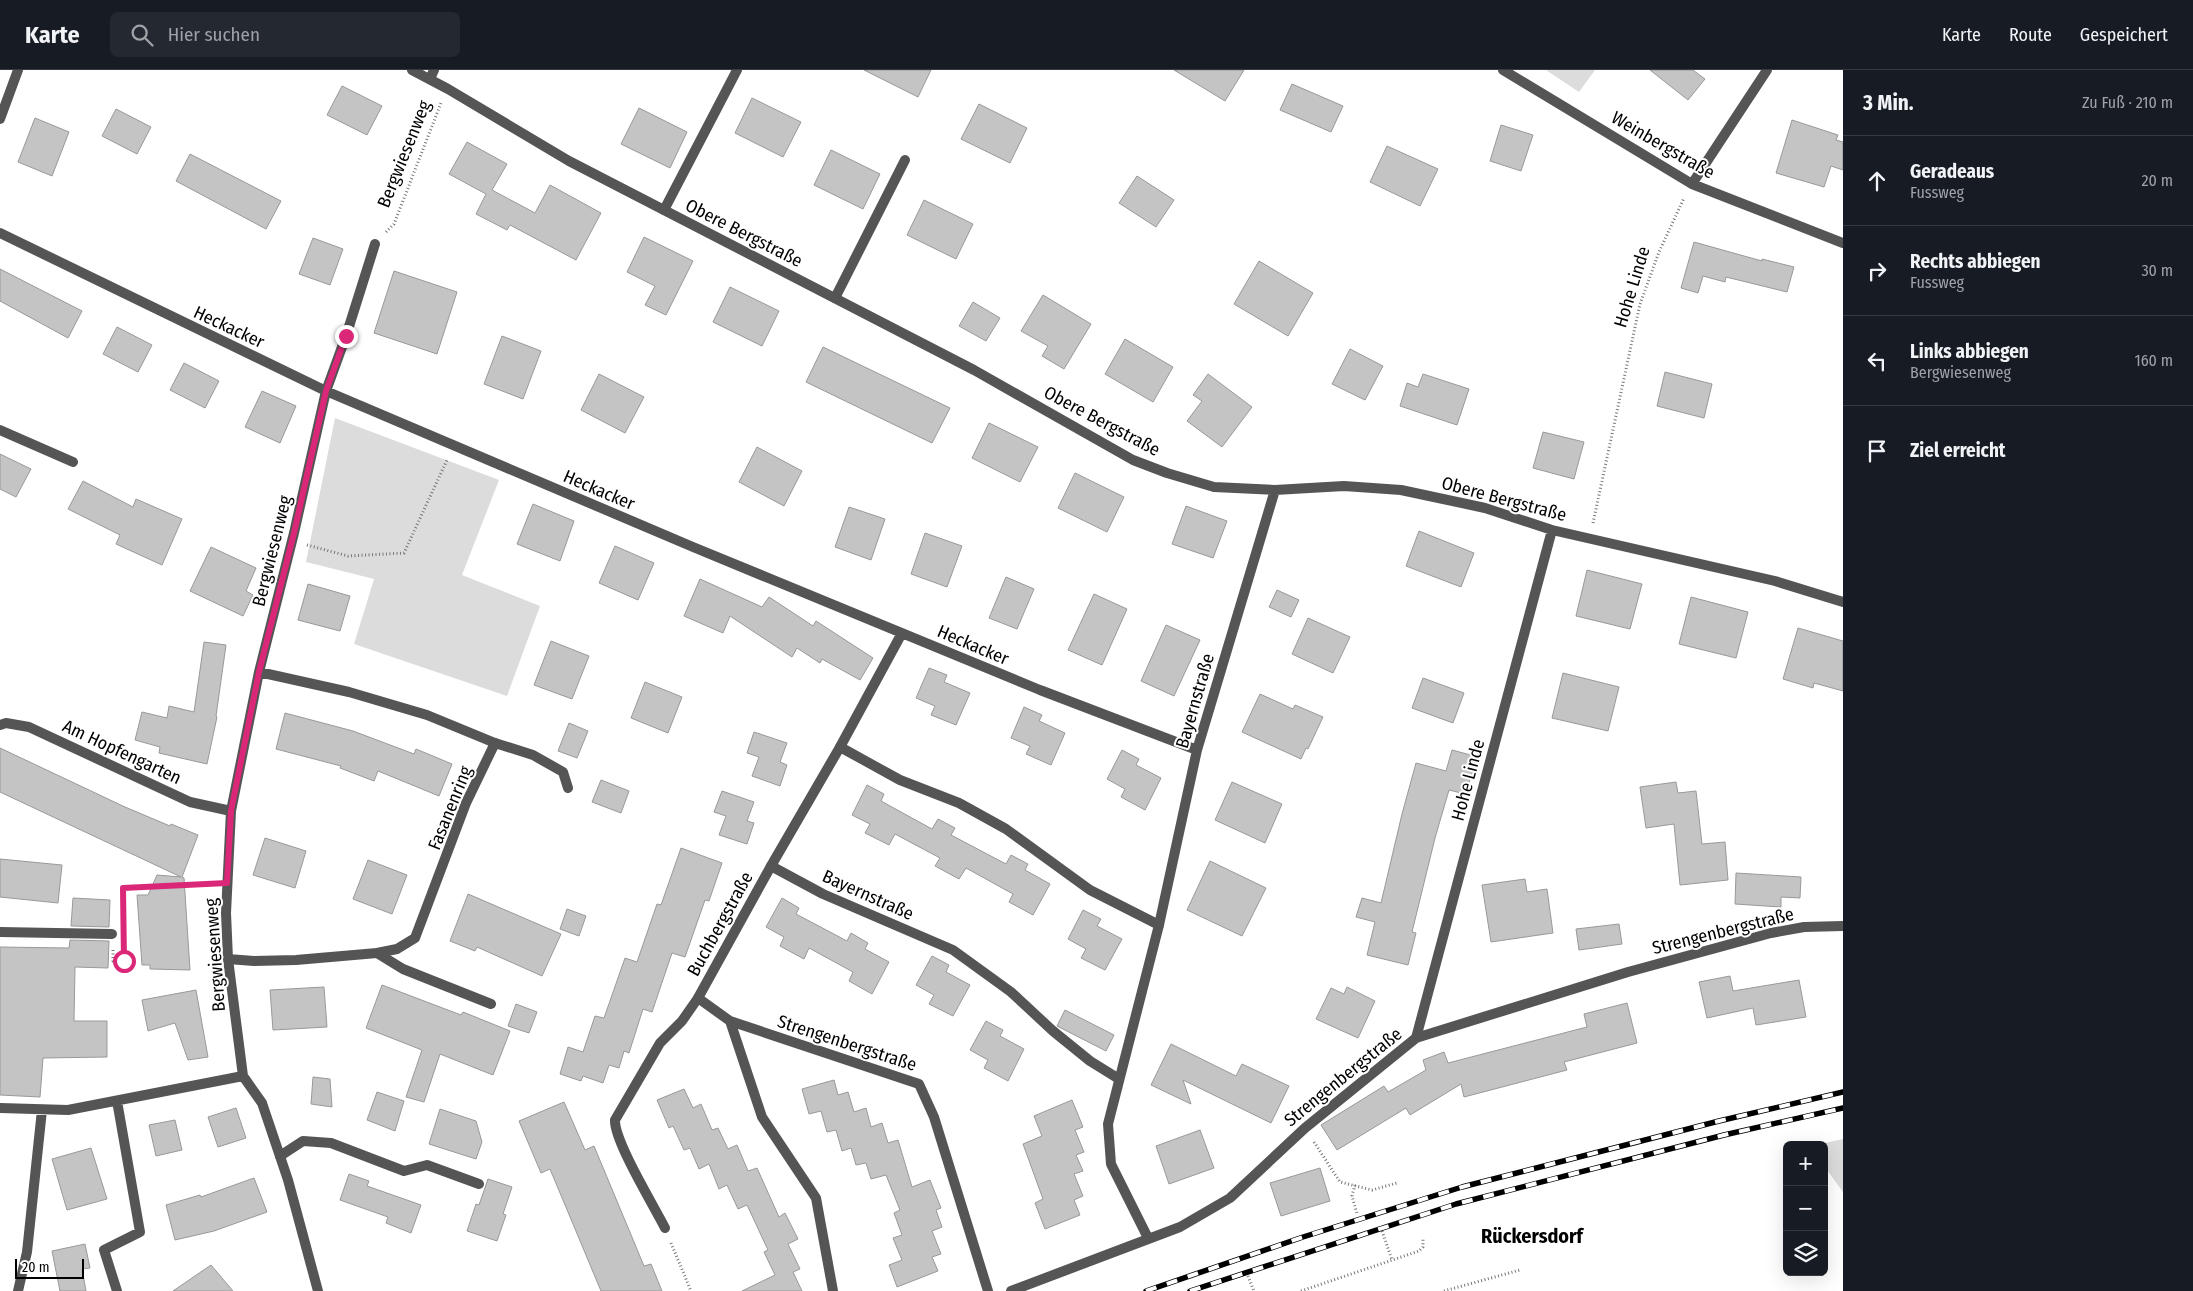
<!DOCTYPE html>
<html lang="de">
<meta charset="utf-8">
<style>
:root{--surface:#171b24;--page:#242831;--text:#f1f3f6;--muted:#9ea1a6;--line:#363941}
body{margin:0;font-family:"Fira Sans Condensed",sans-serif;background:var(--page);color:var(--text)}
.controls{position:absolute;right:15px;bottom:15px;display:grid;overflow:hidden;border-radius:8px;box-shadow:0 5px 20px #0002}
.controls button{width:45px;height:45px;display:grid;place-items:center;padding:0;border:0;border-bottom:1px solid var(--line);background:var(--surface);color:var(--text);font:25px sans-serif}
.scale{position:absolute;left:15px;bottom:12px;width:69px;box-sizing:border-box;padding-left:5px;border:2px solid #000;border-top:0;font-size:14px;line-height:18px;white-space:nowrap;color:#000;-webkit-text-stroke:4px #fff;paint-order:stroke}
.stop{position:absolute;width:15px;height:15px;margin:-11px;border:4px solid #db2777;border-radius:50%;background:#fff}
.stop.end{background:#db2777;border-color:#fff;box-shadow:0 1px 5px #0008}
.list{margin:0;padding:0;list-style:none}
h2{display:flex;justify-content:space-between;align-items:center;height:65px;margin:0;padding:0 20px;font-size:21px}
h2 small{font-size:16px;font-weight:400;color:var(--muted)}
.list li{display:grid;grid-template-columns:32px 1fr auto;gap:15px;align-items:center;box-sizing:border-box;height:90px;padding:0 20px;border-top:1px solid var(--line)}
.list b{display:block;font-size:19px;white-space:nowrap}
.list p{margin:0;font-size:16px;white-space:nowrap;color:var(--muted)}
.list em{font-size:16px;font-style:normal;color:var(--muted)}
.icon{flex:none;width:28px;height:28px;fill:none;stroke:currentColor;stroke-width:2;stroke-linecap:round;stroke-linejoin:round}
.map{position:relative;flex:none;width:1843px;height:1221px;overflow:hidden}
header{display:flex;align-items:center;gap:30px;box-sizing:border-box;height:70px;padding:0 25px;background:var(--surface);border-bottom:1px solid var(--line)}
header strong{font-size:24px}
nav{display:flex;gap:28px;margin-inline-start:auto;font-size:18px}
.search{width:350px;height:45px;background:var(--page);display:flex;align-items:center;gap:12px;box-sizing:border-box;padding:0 18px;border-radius:8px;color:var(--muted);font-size:19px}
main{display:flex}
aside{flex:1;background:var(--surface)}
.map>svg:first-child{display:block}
</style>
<header>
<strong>Karte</strong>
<div class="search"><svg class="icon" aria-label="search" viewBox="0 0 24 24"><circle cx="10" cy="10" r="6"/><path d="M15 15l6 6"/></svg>Hier suchen</div>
<nav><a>Karte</a><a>Route</a><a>Gespeichert</a></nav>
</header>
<main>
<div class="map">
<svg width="1843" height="1221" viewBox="0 0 1843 1221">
<rect width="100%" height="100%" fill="#fff"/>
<path fill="#dcdcdc" d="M 1546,0 L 1595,0 L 1579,22 Z
M 335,348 L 499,410 L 462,505 L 540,536 L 507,626 L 354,574 L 374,509 L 306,492 Z
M 1843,1069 L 1843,1122 L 1824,1096 L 1824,1075 L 1816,1075 Z"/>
<path fill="#c4c4c4" stroke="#999" d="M 864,0 L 931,0 L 918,27 Z
M 1174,0 L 1244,0 L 1225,31 Z
M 1650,0 L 1693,0 L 1705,9 L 1688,30 Z
M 1292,14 L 1343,36 L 1331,62 L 1280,40 Z
M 342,16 L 382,36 L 367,65 L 327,45 Z
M 752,28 L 801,52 L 783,87 L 735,63 Z
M 979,34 L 1027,58 L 1010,93 L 961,69 Z
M 639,38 L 687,62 L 670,98 L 621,74 Z
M 116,39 L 151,57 L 137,84 L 102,66 Z
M 35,48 L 69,62 L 52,106 L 18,92 Z
M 1792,50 L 1838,65 L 1836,70 L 1843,72 L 1843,100 L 1831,96 L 1824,117 L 1776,103 Z
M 1501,55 L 1533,65 L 1521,101 L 1490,91 Z
M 467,72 L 507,94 L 492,120 L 535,143 L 550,115 L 601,143 L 576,190 L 510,155 L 507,160 L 476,144 L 486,124 L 449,104 Z
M 1387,76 L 1438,99 L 1420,136 L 1370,112 Z
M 831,80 L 880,104 L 863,139 L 814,115 Z
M 190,84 L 281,131 L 266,159 L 176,111 Z
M 1137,106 L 1174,130 L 1156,157 L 1119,133 Z
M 924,130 L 973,154 L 956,189 L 907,165 Z
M 644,167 L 693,191 L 666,245 L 645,235 L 655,216 L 627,202 Z
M 313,168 L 343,179 L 330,215 L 299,204 Z
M 1694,172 L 1762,191 L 1762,189 L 1794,197 L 1787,222 L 1726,207 L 1725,212 L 1703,206 L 1698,223 L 1681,218 Z
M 1259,191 L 1313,223 L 1288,266 L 1234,234 Z
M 0,199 L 82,241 L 68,268 L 0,231 Z
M 394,201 L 457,222 L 437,284 L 374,263 Z
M 730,217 L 779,241 L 762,276 L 713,252 Z
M 1043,225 L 1091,254 L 1064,299 L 1042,286 L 1048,276 L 1021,261 Z
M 973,232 L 1000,248 L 986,271 L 959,256 Z
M 117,257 L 152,275 L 138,302 L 103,284 Z
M 502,266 L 541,281 L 523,329 L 484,314 Z
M 1125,269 L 1173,297 L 1153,332 L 1105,304 Z
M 823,277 L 950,338 L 932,373 L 806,312 Z
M 1350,279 L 1383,296 L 1365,330 L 1332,314 Z
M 184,293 L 219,311 L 205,338 L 170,320 Z
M 1665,302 L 1712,314 L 1704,348 L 1657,336 Z
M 599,304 L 644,327 L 625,363 L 581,340 Z
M 1208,304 L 1252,337 L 1222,377 L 1187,351 L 1202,331 L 1193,325 Z
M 1423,304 L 1469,319 L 1457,355 L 1400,336 L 1407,313 L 1418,317 Z
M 262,321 L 296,336 L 280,373 L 245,357 Z
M 989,353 L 1038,377 L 1020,412 L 972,388 Z
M 1543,362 L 1584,372 L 1574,409 L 1533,398 Z
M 757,377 L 802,401 L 784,436 L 739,412 Z
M 0,384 L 31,399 L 16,427 L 0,419 Z
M 1075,403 L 1124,427 L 1107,462 L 1058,438 Z
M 83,411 L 133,437 L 136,429 L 182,449 L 162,495 L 116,474 L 120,465 L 68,439 Z
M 533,434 L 574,451 L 560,491 L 517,474 Z
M 1186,436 L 1227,451 L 1213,488 L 1172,474 Z
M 849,437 L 885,449 L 871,490 L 835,477 Z
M 1419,461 L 1474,483 L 1461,517 L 1406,496 Z
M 925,463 L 962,476 L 947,517 L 911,504 Z
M 615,476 L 654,493 L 638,530 L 599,513 Z
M 211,477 L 256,498 L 246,521 L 253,525 L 243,546 L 190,521 Z
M 1587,500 L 1642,514 L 1630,559 L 1576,546 Z
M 1006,507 L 1034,519 L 1017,559 L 989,548 Z
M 700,509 L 762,537 L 769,527 L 813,556 L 816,551 L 873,588 L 860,610 L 822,589 L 820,593 L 797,578 L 792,587 L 730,546 L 723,563 L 684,546 Z
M 308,514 L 350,526 L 340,561 L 298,550 Z
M 1277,520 L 1299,530 L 1291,547 L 1269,537 Z
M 1094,524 L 1127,539 L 1102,595 L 1068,580 Z
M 1691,527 L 1748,542 L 1736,588 L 1679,574 Z
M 1308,548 L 1350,567 L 1333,603 L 1292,584 Z
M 1166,555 L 1200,570 L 1174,626 L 1141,611 Z
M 1798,558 L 1843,571 L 1843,621 L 1814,613 L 1813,618 L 1783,609 Z
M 551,571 L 589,586 L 572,629 L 534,615 Z
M 204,572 L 226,575 L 216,646 L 217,647 L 207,694 L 159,683 L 160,677 L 135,670 L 142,642 L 167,648 L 169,636 L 194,642 Z
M 929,598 L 947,605 L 944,612 L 970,623 L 956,655 L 931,645 L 935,636 L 916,628 Z
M 1563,603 L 1619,617 L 1608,661 L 1552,648 Z
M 1423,608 L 1464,623 L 1453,653 L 1412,638 Z
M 645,612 L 682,627 L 668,663 L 631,648 Z
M 1260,624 L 1293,639 L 1295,635 L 1323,647 L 1308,679 L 1306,678 L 1301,689 L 1242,662 Z
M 1024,637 L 1042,645 L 1039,651 L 1065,663 L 1051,695 L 1026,684 L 1030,676 L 1011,668 Z
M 285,643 L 353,661 L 414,684 L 416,679 L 452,694 L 439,726 L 378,701 L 374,711 L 340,698 L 341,696 L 276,679 Z
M 569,653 L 588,661 L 577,688 L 558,681 Z
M 754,662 L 787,673 L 780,692 L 787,695 L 780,716 L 752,706 L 759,687 L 747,683 Z
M 0,678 L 125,737 L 170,756 L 171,754 L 198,765 L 182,807 L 184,808 L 190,900 L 150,899 L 150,895 L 142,895 L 137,825 L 148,825 L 157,805 L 181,807 L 0,722 Z
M 1122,680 L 1139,689 L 1136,695 L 1161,708 L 1145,740 L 1121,727 L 1125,719 L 1107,709 Z
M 1452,680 L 1478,687 L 1465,724 L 1449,720 L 1435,768 L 1412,862 L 1416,863 L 1408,895 L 1367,885 L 1375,852 L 1356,847 L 1362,828 L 1381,833 L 1402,744 L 1416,693 L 1446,701 Z
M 601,710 L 629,721 L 621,743 L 592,732 Z
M 1232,712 L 1282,734 L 1265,773 L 1215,750 Z
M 1676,712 L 1678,723 L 1696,721 L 1702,774 L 1725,772 L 1728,810 L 1680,815 L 1674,754 L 1646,758 L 1640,717 Z
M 867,715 L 884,724 L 881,731 L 932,759 L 938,749 L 955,758 L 951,765 L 1006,794 L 1011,785 L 1028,794 L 1025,800 L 1050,814 L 1033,845 L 1009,832 L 1013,824 L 966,798 L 959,809 L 935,796 L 940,788 L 895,764 L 889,775 L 865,763 L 870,754 L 852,745 Z
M 722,721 L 754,732 L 747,751 L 754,753 L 747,774 L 719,765 L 726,746 L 714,742 Z
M 265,768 L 306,781 L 295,818 L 253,805 Z
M 681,778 L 722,793 L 709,831 L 705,830 L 685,887 L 672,883 L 652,942 L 643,939 L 629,983 L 624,981 L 619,998 L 609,995 L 603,1013 L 583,1006 L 581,1011 L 560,1004 L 568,977 L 583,982 L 595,946 L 604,948 L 625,888 L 637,892 L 657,834 L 661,835 Z
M 0,789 L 62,795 L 58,833 L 0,827 Z
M 368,790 L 407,805 L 392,844 L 353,829 Z
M 1210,791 L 1266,818 L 1242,866 L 1187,840 Z
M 1736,803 L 1801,807 L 1800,828 L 1781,827 L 1781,837 L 1735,834 Z
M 1525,809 L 1527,822 L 1547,819 L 1553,863 L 1491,872 L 1482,815 Z
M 468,824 L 561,864 L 542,906 L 477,877 L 475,881 L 450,871 Z
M 73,828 L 110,830 L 109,857 L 71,856 Z
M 782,828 L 799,838 L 796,844 L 847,871 L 851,863 L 868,873 L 865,879 L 889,892 L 872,924 L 849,911 L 853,902 L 809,878 L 804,889 L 780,876 L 784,867 L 766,857 Z
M 567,839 L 586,846 L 579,866 L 560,859 Z
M 1083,840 L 1101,849 L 1097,856 L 1122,869 L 1105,900 L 1081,888 L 1086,879 L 1068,869 Z
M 1619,854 L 1622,874 L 1579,880 L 1576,859 Z
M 70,870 L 109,871 L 108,898 L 75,897 L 74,951 L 107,951 L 107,987 L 43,988 L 40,1027 L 0,1025 L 0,877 L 69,878 Z
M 932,886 L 949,895 L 946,902 L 970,915 L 953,946 L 929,934 L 934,925 L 916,915 Z
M 1730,906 L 1733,921 L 1799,910 L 1806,947 L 1756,955 L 1753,938 L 1707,948 L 1699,912 Z
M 382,915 L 461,945 L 463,942 L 510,961 L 493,1005 L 440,984 L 424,1032 L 406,1027 L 422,980 L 366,958 Z
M 324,917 L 327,957 L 273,960 L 270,920 Z
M 1347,917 L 1375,931 L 1358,968 L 1316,949 L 1331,918 L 1344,924 Z
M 196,920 L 208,987 L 188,990 L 175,953 L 148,961 L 142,930 Z
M 1627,933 L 1637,973 L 1564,992 L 1567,1000 L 1464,1027 L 1461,1014 L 1410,1045 L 1406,1038 L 1337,1080 L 1321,1055 L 1384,1016 L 1388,1022 L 1426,1000 L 1423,990 L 1444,982 L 1448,993 L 1587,957 L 1584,944 Z
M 516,934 L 537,942 L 529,963 L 508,956 Z
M 1065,940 L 1114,965 L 1106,981 L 1057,956 Z
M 986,951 L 1003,960 L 1000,966 L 1024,979 L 1008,1011 L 984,998 L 988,990 L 970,980 Z
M 1171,974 L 1236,1006 L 1242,994 L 1289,1016 L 1271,1053 L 1183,1010 L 1191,1034 L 1151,1015 Z
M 313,1007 L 330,1009 L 332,1037 L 311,1034 Z
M 834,1010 L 838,1025 L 848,1022 L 854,1042 L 866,1038 L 871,1057 L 882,1053 L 888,1073 L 898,1070 L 912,1117 L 930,1110 L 941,1138 L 936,1140 L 942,1157 L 932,1161 L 941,1184 L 932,1187 L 938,1201 L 897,1217 L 889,1195 L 902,1190 L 893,1168 L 902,1165 L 894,1143 L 900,1140 L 886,1105 L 871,1109 L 866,1093 L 856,1095 L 851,1078 L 842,1081 L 836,1060 L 827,1062 L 821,1041 L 809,1044 L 802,1019 Z
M 684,1019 L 693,1038 L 701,1034 L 712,1060 L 718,1058 L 728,1079 L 737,1075 L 748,1101 L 757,1098 L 779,1147 L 785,1143 L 798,1169 L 788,1174 L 800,1199 L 793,1202 L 802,1221 L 742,1221 L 775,1205 L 764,1182 L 768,1180 L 747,1135 L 738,1139 L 727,1115 L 719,1119 L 709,1094 L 699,1099 L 690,1078 L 684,1080 L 673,1056 L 669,1058 L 657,1030 Z
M 377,1022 L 404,1031 L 395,1061 L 367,1050 Z
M 1072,1030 L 1083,1057 L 1075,1060 L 1084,1082 L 1076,1085 L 1083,1101 L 1074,1104 L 1083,1126 L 1074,1130 L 1080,1145 L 1045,1159 L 1035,1133 L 1043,1129 L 1023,1074 L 1042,1066 L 1034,1046 Z
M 564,1032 L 585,1080 L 594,1076 L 644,1196 L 651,1194 L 662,1221 L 601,1221 L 550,1099 L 541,1103 L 519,1051 Z
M 236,1038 L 246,1068 L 218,1077 L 208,1047 Z
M 440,1039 L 476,1051 L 482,1072 L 476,1089 L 429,1074 Z
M 175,1050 L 182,1080 L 156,1086 L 149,1055 Z
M 1200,1060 L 1214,1098 L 1169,1114 L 1156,1076 Z
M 91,1078 L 107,1129 L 67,1140 L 52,1089 Z
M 1320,1098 L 1330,1131 L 1281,1146 L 1270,1113 Z
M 349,1104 L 369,1111 L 367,1116 L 421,1135 L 411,1163 L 386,1153 L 388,1147 L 340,1130 Z
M 254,1108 L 267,1142 L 214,1161 L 175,1170 L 166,1135 L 200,1125 L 201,1127 Z
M 488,1109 L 512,1117 L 503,1144 L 506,1145 L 497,1171 L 467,1161 L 476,1134 L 479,1135 Z
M 85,1174 L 90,1198 L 82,1199 L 86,1221 L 60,1221 L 52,1181 Z
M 211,1195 L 233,1221 L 173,1221 Z"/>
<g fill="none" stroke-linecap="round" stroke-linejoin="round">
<path stroke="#777" stroke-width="3" stroke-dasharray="1 2.5" stroke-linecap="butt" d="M 386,162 L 394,154 L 441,33
M 1593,453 L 1640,234 L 1659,182 L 1684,128
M 307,475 L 348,486 L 404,483 L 447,390
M 124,853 L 123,818 L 211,814
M 113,880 L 113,891 L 124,891 L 124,875
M 1314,1072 L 1340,1112 L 1372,1120 L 1397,1113
M 1355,1115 L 1352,1126 L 1357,1144
M 1382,1161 L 1392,1190
M 671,1173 L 691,1221
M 1248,1206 L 1254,1221
M 1301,1221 L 1419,1181 L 1423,1177 L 1423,1168
M 1444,1221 L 1520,1200"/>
<path stroke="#555" stroke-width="10" d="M 430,9 L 434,0
M 664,140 L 737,0
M 835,228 L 905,90
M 0,360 L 73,392
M 495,673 L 533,685 L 563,702 L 568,718
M 840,677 L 900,710 L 959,733 L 1006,759 L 1090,820 L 1159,855
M 771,796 L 823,824 L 953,880 L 1011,922 L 1053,961 L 1090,991 L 1119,1009
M 0,862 L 112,864
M 377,883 L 403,899 L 491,934
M 698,928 L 730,951 L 919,1014 L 934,1047 L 988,1221
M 730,951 L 762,1047 L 816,1128 L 833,1221
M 280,1086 L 303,1071 L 331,1073 L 404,1101 L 427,1095 L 479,1114"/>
<path stroke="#555" stroke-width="10" d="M 412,0 L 448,19 L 569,91 L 974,300 L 1133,390 L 1167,403 L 1214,417 L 1275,420 L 1344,416 L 1401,420 L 1485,438 L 1552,460 L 1775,511 L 1843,532
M 1503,0 L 1692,114 L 1843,173
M 0,49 L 18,0
M 1692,114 L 1767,0
M 0,163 L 326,321 L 693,477 L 1040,620 L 1197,680
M 0,655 L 6,653 L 29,657 L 190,732 L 231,741
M 228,889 L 254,891 L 296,890 L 377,883 L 397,879 L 415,868 L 466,733 L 495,673 L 427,645 L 349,622 L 259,602
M 1416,968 L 1552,460
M 117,1031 L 140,1162 L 104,1180 L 117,1221
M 0,1038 L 68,1040 L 243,1006
M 665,1158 C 654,1136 614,1071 615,1050 L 660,973 L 682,951 L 698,928 L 771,796 L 840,677 L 902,563
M 1148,1168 L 1111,1094 L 1108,1054 L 1159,855 L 1197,680 L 1275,420
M 18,1221 L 27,1182 L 42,1040
M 318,1221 L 288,1110 L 262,1033 L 243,1006 L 228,889 L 226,843 L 231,741 L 259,602 L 294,463 L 326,321 L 346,266 L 375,174
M 1011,1221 L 1180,1157 L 1230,1128 L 1305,1058 L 1416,968 L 1628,902 L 1771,863 L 1804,857 L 1843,856"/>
<defs>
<path id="rail" d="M 1146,1221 L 1303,1167 L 1462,1117 L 1719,1051 L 1843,1022
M 1190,1221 L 1456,1134 L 1724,1065 L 1843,1038"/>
</defs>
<use href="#rail" stroke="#000" stroke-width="5.5"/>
<use href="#rail" stroke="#fff" stroke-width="4" stroke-dasharray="11" stroke-linecap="butt"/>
</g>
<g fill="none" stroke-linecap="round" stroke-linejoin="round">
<path stroke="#db2777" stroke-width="6" d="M 124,891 L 123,818 L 227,813 L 231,741 L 259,602 L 294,463 L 326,321 L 346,266"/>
</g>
<g text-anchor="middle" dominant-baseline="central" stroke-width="4" stroke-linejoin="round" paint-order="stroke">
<g font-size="18" fill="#000" stroke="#fff">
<text transform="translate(1663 75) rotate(30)">Weinbergstraße</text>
<text transform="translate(404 84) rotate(-68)">Bergwiesenweg</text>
<text transform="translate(744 163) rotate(27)">Obere Bergstraße</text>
<text transform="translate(1632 217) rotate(-73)">Hohe Linde</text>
<text transform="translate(229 257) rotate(25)">Heckacker</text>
<text transform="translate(1102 351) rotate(28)">Obere Bergstraße</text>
<text transform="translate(599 420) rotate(23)">Heckacker</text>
<text transform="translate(1504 429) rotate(15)">Obere Bergstraße</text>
<text transform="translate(272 481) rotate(-76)">Bergwiesenweg</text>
<text transform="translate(973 575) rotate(23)">Heckacker</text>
<text transform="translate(1195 631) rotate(-74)">Bayernstraße</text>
<text transform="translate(122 682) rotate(25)">Am Hopfengarten</text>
<text transform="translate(1468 710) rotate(-75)">Hohe Linde</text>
<text transform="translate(450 738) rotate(-68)">Fasanenring</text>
<text transform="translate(868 825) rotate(24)">Bayernstraße</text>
<text transform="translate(720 854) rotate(-61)">Buchbergstraße</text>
<text transform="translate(1723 861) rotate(-14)">Strengenbergstraße</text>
<text transform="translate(215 885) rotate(-94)">Bergwiesenweg</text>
<text transform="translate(847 973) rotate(18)">Strengenbergstraße</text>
<text transform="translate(1343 1007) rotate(-39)">Strengenbergstraße</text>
</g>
<g font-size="20" font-weight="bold" fill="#000" stroke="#fff">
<text x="1532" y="1166">Rückersdorf</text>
</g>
</g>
</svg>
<div class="controls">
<button>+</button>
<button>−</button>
<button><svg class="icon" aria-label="layers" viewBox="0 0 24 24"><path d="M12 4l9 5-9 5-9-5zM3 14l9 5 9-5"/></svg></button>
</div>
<div class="scale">20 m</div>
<div class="stop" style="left:124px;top:891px"></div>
<div class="stop end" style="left:346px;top:266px"></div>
</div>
<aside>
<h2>3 Min.<small>Zu Fuß · 210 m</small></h2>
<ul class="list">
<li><svg class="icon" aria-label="ahead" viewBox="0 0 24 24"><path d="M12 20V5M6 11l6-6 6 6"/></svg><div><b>Geradeaus</b><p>Fussweg</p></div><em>20 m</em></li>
<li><svg class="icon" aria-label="right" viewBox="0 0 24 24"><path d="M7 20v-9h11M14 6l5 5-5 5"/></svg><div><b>Rechts abbiegen</b><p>Fussweg</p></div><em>30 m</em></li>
<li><svg class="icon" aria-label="left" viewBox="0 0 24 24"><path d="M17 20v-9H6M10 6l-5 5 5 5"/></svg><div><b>Links abbiegen</b><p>Bergwiesenweg</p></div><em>160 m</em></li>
<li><svg class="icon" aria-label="arrive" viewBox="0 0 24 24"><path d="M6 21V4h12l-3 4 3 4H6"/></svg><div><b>Ziel erreicht</b></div></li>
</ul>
</aside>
</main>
